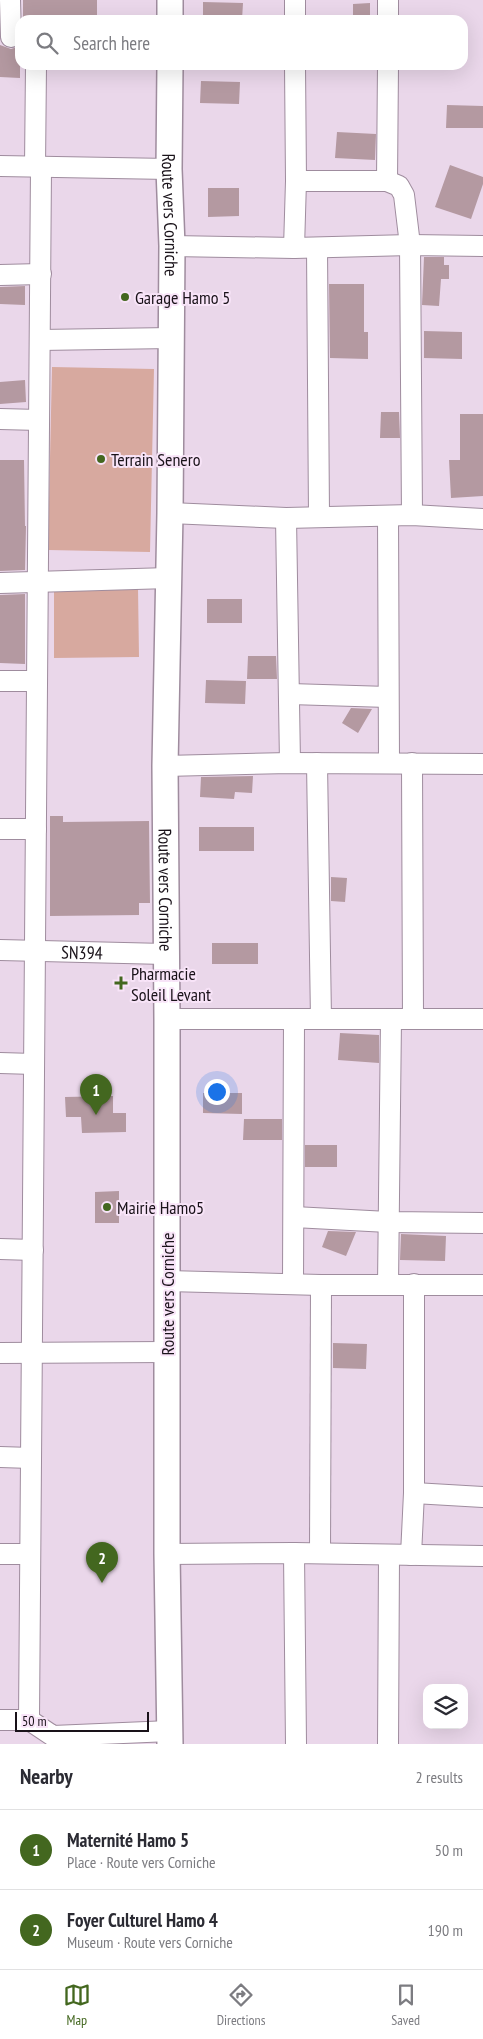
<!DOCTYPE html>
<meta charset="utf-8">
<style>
:root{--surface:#fff;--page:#f7f7f7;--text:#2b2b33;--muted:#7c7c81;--line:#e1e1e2;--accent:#43671f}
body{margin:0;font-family:"PT Sans Narrow",sans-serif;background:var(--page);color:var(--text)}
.controls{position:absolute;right:15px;bottom:15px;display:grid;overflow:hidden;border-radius:10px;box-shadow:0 5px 20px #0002}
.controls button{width:45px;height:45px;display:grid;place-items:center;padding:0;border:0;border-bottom:1px solid var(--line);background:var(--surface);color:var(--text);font:25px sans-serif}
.scale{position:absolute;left:15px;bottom:12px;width:134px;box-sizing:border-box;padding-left:5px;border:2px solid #191219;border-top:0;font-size:14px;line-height:18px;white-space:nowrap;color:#191219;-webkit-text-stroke:4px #f8e4f8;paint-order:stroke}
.you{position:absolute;left:216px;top:1091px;width:18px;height:18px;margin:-12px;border:4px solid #fff;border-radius:50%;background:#1a73e8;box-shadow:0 0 0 8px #1a73e833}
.badge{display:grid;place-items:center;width:32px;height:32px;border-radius:50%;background:var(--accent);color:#fff;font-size:16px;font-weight:700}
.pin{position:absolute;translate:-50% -41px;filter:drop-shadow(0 1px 2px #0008)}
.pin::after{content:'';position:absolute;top:26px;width:18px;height:15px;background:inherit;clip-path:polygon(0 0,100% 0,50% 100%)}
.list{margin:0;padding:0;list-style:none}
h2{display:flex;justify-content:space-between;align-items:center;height:65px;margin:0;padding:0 20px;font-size:21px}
h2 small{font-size:16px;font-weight:400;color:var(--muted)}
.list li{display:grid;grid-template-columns:32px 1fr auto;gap:15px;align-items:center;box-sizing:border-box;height:80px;padding:0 20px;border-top:1px solid var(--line)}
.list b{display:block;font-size:19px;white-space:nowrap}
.list p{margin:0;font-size:16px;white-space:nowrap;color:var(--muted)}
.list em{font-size:16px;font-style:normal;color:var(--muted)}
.icon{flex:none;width:28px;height:28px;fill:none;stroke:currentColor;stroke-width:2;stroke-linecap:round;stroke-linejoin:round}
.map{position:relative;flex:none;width:483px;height:1744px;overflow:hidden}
.search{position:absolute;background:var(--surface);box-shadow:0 5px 20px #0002;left:15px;right:15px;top:15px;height:55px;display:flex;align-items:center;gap:12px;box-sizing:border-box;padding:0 18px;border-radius:15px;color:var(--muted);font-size:19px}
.sheet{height:225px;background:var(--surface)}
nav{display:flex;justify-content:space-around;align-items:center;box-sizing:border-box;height:70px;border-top:1px solid var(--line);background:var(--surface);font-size:14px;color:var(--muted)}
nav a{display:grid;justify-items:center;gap:2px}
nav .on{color:var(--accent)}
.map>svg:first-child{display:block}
</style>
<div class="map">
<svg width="483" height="1744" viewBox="0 0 483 1744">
<rect width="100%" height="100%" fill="#ead7ea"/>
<path fill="#d7a99f" d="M 52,367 L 154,369 L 150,552 L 48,550 Z
M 138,588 L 139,657 L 54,658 L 54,589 Z"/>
<path fill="#b499a1" d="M 23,0 L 97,0 L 97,20 L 23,20 Z
M 203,2 L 243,3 L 242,20 L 203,20 Z
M 370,3 L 370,20 L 353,20 L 353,4 Z
M 0,45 L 11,49 L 20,46 L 20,78 L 0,77 Z
M 201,81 L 240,82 L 239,104 L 200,103 Z
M 447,105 L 483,106 L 483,128 L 446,128 Z
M 337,132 L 376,134 L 375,160 L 335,158 Z
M 450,165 L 483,177 L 483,184 L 471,219 L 435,207 Z
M 208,188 L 239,188 L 239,216 L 208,217 Z
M 424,257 L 444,257 L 444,265 L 449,265 L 449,279 L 441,279 L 439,306 L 422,305 Z
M 329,284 L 364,284 L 364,332 L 368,332 L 368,359 L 330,358 Z
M 25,286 L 25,305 L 0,304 L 0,287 Z
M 424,331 L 462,332 L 462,359 L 424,358 Z
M 25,380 L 26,402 L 0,404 L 0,382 Z
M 381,412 L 399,412 L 400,438 L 380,438 Z
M 460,414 L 483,414 L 483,496 L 451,498 L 449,460 L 460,460 Z
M 0,460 L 24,460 L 25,526 L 26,526 L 25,570 L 0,571 Z
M 25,594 L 25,664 L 0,663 L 0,595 Z
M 207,599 L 242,599 L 242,623 L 207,623 Z
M 248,656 L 276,656 L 277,679 L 247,679 Z
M 206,680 L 246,681 L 245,704 L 205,703 Z
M 351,708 L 372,709 L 358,733 L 342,723 Z
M 253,776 L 252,793 L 235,792 L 234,799 L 200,797 L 201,777 Z
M 50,816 L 63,816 L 63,822 L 149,821 L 150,903 L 139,903 L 139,915 L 50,916 Z
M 199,827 L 254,827 L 254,851 L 199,851 Z
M 331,877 L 347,878 L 345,902 L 331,901 Z
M 212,943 L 258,943 L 258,964 L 212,964 Z
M 340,1033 L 379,1035 L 379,1063 L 338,1060 Z
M 203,1093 L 242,1093 L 242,1114 L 203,1113 Z
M 113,1096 L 113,1113 L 126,1113 L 126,1132 L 82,1133 L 81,1117 L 66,1117 L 65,1097 Z
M 244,1119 L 282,1119 L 282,1140 L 243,1140 Z
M 305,1145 L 337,1145 L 337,1167 L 305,1167 Z
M 119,1191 L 119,1223 L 95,1223 L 95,1192 Z
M 328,1231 L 356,1232 L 346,1256 L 322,1247 Z
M 401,1234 L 446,1236 L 445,1261 L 400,1260 Z
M 333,1343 L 367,1344 L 366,1369 L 333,1368 Z"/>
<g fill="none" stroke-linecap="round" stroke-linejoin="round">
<defs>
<g id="minor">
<path d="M 10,0 L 11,37"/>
<path d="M 295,0 L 295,20"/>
<path d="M 388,20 L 388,0"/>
<path d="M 0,166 L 169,169"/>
<path d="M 35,167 L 36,65"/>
<path d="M 296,181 L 387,181 L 399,186 L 404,195 L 410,245 L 412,515"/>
<path d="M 387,181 L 388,65"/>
<path d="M 172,246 L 294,248 L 410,245 L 483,246"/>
<path d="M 294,248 L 296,181 L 295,65"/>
<path d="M 317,248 L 319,516"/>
<path d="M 0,275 L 41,274"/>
<path d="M 40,340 L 171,338"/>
<path d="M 0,419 L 39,420"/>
<path d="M 170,513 L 286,518 L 412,515 L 483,519"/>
<path d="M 388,516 L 389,763"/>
<path d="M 286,518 L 290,763"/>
<path d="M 0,583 L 169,578"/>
<path d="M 0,681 L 37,681"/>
<path d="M 290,694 L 388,697"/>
<path d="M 317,763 L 321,1019"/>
<path d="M 412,763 L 413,1019"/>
<path d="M 165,766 L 290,763 L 483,764"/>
<path d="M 0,829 L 36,829"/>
<path id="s1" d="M 0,950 L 165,954"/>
<path d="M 167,1019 L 483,1019"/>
<path d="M 0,1063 L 34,1064"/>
<path d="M 294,1217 L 388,1222 L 483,1223"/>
<path d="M 0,1249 L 33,1250"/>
<path d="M 167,1281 L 321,1285 L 483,1285"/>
<path d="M 293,1284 L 294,1019"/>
<path d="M 388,1285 L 391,1019"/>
<path d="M 0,1353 L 167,1352"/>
<path d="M 0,1457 L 31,1458"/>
<path d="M 414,1493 L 483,1497"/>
<path d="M 294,1553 L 296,1744"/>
<path d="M 320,1553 L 321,1285"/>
<path d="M 0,1554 L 30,1554"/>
<path d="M 167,1554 L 294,1553 L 483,1556"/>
<path d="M 411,1555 L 414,1493 L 414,1284"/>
<path d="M 0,1720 L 29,1720 L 53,1736 L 170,1731"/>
<path d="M 29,1720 L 41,168"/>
<path d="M 388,1744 L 389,1556"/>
</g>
<g id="major">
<path d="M 170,20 L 170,0"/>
<path id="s2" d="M 170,65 L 169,169 L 172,246 L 170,513 L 165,766 L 167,1019 L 167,1554 L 170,1744"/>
</g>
</defs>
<use href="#minor" stroke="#9f8c9e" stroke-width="22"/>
<use href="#major" stroke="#9f8c9e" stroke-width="28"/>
<use href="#minor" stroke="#fff" stroke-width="20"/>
<use href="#major" stroke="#fff" stroke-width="25"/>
</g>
<g fill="#43671f" stroke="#f8e4f8" stroke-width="2">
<circle cx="125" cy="297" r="5"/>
<circle cx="101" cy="459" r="5"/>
<path d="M118.5 975.5h5v5h5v5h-5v5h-5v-5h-5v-5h5z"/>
<circle cx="107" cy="1207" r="5"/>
</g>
<g text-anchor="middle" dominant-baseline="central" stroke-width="4" stroke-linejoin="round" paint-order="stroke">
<g font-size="18" fill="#191219" stroke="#f8e4f8">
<text stroke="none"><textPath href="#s2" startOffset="150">Route vers Corniche</textPath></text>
<text stroke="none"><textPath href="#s2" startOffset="825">Route vers Corniche</textPath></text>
<text stroke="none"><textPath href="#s1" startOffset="82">SN394</textPath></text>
<text transform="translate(167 1294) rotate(-90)">Route vers Corniche</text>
</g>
<g font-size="18" fill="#191219" stroke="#f8e4f8" text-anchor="start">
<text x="135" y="297">Garage Hamo 5</text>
<text x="111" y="459">Terrain Senero</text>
<text x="131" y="973">Pharmacie<tspan x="131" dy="21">Soleil Levant</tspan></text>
<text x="117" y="1207">Mairie Hamo5</text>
</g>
</g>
</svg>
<div class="controls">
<button><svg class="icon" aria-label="layers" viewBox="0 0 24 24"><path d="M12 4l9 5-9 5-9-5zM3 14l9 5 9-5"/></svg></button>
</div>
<div class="scale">50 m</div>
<div class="you"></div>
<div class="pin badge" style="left:96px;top:1115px">1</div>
<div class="pin badge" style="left:102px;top:1583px">2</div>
<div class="search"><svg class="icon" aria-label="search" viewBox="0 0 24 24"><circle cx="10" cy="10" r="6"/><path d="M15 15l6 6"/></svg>Search here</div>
</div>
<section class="sheet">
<h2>Nearby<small>2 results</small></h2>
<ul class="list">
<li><span class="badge">1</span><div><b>Maternité Hamo 5</b><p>Place · Route vers Corniche</p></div><em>50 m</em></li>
<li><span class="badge">2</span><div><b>Foyer Culturel Hamo 4</b><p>Museum · Route vers Corniche</p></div><em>190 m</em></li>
</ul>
</section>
<nav>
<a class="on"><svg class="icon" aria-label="map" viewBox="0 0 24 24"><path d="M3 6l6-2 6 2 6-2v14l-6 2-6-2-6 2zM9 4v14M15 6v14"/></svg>Map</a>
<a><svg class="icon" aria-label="directions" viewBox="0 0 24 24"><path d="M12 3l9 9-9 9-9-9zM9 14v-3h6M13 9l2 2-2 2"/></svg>Directions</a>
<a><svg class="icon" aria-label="saved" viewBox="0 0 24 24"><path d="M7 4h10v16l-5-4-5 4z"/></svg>Saved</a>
</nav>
